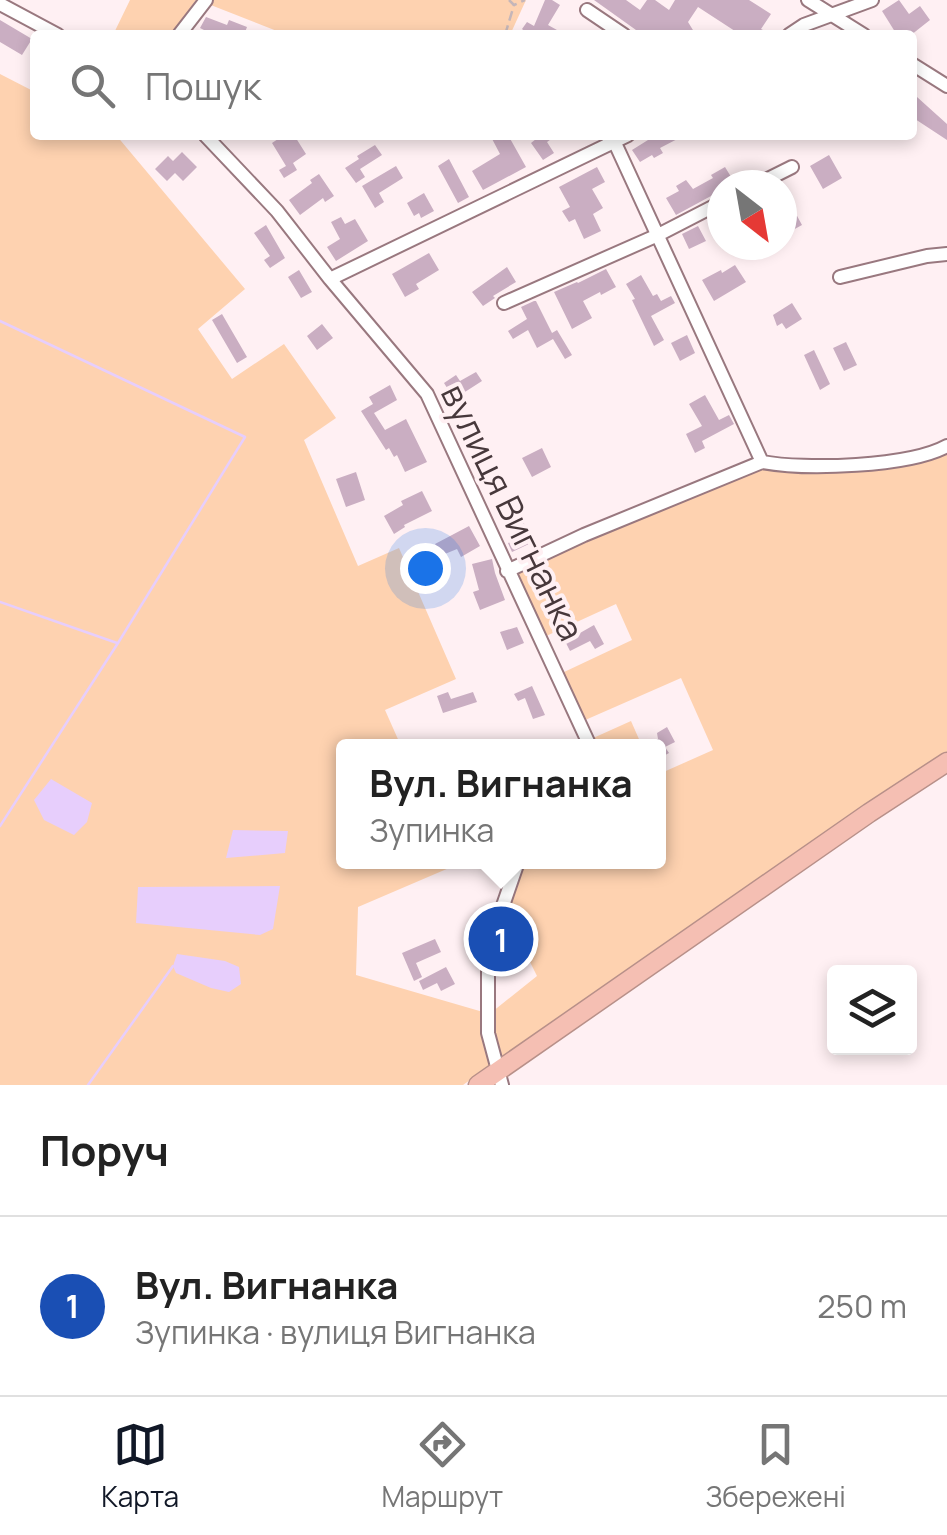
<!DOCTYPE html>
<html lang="uk">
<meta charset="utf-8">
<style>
:root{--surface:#fff;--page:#f2f2f2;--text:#222;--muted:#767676;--line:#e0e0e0;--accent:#111827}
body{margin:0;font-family:Manrope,sans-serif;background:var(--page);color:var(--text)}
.controls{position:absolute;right:30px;bottom:30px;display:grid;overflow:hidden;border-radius:10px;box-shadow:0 5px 15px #0003}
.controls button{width:90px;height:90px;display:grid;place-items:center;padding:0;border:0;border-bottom:2px solid var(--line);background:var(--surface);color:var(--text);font:50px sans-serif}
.compass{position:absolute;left:707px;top:170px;width:90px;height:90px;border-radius:50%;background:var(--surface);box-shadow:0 5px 15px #0003;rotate:149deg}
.you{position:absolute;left:425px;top:568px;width:35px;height:35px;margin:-25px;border:8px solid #fff;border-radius:50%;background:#1a73e8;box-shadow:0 0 0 15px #1a73e833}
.badge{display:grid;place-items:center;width:65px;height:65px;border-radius:50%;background:var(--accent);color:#fff;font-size:32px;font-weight:700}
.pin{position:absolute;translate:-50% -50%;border:5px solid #fff;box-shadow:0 2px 10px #0006}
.popup{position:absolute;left:336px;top:739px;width:330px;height:130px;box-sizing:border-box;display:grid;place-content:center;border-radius:10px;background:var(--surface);filter:drop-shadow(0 2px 8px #0005);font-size:32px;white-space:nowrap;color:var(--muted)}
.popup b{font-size:38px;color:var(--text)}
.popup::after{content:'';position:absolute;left:50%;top:100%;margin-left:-20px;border:20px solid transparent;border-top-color:var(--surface)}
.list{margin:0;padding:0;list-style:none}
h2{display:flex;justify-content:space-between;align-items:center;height:130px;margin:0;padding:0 40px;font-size:42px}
h2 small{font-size:32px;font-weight:400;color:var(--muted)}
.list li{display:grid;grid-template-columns:65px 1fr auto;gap:30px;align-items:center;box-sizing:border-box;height:180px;padding:0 40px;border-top:2px solid var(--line)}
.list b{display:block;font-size:38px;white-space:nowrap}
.list p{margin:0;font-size:32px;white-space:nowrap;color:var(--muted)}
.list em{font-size:32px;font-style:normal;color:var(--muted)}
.icon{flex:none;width:55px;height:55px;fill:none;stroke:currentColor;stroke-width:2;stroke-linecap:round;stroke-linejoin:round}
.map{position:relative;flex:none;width:947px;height:1085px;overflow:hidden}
.search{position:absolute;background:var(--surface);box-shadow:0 5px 15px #0003;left:30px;right:30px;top:30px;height:110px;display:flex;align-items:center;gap:25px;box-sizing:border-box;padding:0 35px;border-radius:10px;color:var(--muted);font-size:38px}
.sheet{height:310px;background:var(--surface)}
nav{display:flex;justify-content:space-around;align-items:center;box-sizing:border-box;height:140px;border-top:2px solid var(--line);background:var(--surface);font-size:28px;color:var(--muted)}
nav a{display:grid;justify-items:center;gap:5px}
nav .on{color:var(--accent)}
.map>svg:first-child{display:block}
</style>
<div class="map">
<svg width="947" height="1085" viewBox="0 0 947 1085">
<rect width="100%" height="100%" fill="#fff0f3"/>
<path fill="#fed2b0" d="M 130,0 L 196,0 L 171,35 L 113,35 Z
M 198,0 L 526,0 L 510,35 L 287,35 Z
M 0,74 L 35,92 L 35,135 L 116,135 L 245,289 L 198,329 L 232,379 L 284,344 L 336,418 L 304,440 L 358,566 L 399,548 L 456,679 L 385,710 L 401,746 L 344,746 L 344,862 L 463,862 L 358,907 L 356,975 L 483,1012 L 491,1065 L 463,1085 L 0,1085 Z
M 947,450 L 947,752 L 864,806 L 498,1060 L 492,1033 L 492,1012 L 537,976 L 504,910 L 522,862 L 658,862 L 659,774 L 713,750 L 681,678 L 583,721 L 562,673 L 632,640 L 616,604 L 544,637 L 513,573 L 585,538 L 762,466 L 788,470 Z
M 631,721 L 642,746 L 594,746 L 591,739 Z"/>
<path fill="#e7cefc" d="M 51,779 L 92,803 L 87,822 L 74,835 L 44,820 L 34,800 Z
M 233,830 L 288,831 L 285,853 L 226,858 Z
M 280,886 L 273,929 L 260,935 L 136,923 L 138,887 Z
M 177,954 L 225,961 L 239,967 L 241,984 L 229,992 L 211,988 L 176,973 L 173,966 Z"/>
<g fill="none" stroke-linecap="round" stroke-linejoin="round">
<path stroke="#e7cefc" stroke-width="2.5" d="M 0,321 L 245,437 L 118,643 L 0,826
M 0,602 L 117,643
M 88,1085 L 173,966"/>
</g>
<path fill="#caaec2" d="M 545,0 L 552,0 L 560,5 L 548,25 L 566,35 L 529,35 L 522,29 L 527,22 L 534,26 Z
M 594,0 L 626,0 L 640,10 L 647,0 L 655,0 L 669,10 L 675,0 L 749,0 L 771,14 L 761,29 L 774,35 L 741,35 L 698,7 L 688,22 L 696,35 L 643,35 Z
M 899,0 L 909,14 L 920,6 L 930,20 L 911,35 L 897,35 L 882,11 Z
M 206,17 L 227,25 L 229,20 L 247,27 L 244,35 L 202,35 L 204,30 L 200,28 Z
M 0,20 L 32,39 L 22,55 L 0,42 Z
M 917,97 L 947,124 L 947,140 L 912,117 L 912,102 Z
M 284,135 L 294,135 L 306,154 L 293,163 L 297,170 L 284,178 L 279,170 L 286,166 L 272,143 Z
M 490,135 L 508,135 L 526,167 L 483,190 L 472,171 L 500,154 Z
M 534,135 L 557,135 L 547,142 L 554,153 L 543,160 L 531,143 L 536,139 Z
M 656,135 L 685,135 L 660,148 L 663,153 L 654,158 L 652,155 L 640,162 L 632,150 Z
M 375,145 L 382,155 L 360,169 L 365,177 L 356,183 L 345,168 L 359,159 L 357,156 Z
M 182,152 L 197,167 L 183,181 L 175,173 L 167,181 L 155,169 L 168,156 L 173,161 Z
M 829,155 L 842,178 L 823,189 L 810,166 Z
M 449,159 L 469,197 L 458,203 L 438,166 Z
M 396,166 L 403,178 L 379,193 L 384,202 L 375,208 L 362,186 Z
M 597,167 L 605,182 L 592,189 L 603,208 L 593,214 L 601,231 L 584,239 L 575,219 L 569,222 L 562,211 L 570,207 L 559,187 Z
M 725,167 L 736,185 L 722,185 L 722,190 L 676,215 L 666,198 L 679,191 L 676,186 L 686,180 L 693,189 L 713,178 L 711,175 Z
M 319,174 L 334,196 L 325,202 L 323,198 L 300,215 L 289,200 L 312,183 L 310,180 Z
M 424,193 L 434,211 L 421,218 L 419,213 L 414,216 L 407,203 Z
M 782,199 L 791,217 L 796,214 L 802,225 L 782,236 Z
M 341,217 L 345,224 L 355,219 L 368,241 L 336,261 L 327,247 L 340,239 L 331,222 Z
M 266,225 L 285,258 L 270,268 L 264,260 L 270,256 L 254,233 Z
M 698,226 L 706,241 L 689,249 L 682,234 Z
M 429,253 L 439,270 L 416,284 L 419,289 L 405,297 L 392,274 Z
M 735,265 L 746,282 L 714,301 L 702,280 L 721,270 L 722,273 Z
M 507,267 L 516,282 L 493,296 L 495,298 L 483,306 L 472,292 Z
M 606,269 L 616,287 L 601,295 L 600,292 L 583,301 L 592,318 L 572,329 L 554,292 L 577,282 L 578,283 Z
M 299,270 L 312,292 L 301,298 L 288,277 Z
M 641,275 L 653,296 L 657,294 L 661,301 L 671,296 L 675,303 L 651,316 L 664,340 L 654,346 L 632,300 L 635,299 L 626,284 Z
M 534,301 L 536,301 L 552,333 L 557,330 L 572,355 L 565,359 L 553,339 L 537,348 L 528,330 L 513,339 L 508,331 L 527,319 L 521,307 Z
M 792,303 L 802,319 L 786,329 L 782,323 L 777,326 L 773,315 Z
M 222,314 L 247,357 L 237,363 L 212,320 Z
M 322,324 L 333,338 L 317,350 L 307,336 Z
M 687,335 L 695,353 L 680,361 L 671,343 Z
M 846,342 L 857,365 L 844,371 L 833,348 Z
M 814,350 L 830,384 L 820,390 L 804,355 Z
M 476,372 L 482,381 L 454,399 L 444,383 L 456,375 L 460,381 Z
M 390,385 L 397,400 L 374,413 L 385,430 L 406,419 L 427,462 L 405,472 L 397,455 L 394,457 L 389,448 L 386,450 L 361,411 L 373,404 L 369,397 Z
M 705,395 L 719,420 L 729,415 L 734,424 L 702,441 L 705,448 L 695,453 L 686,434 L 702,426 L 689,404 Z
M 542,448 L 551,467 L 532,477 L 522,458 Z
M 356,472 L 365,500 L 346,507 L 336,479 Z
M 422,491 L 432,511 L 404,525 L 405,527 L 394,534 L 384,516 L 403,505 L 401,501 Z
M 519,514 L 528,531 L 526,532 L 531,543 L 512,552 L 508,543 L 517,540 L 507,521 Z
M 469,526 L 480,546 L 461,557 L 457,549 L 440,556 L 435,544 Z
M 492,559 L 495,573 L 505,600 L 480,610 L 473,592 L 479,590 L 472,564 Z
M 594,625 L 604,644 L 595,649 L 590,641 L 570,651 L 563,637 L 579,629 L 580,633 Z
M 517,627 L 524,643 L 507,650 L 500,632 Z
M 532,686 L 545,715 L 533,719 L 525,698 L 518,701 L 514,694 Z
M 448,692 L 451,699 L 473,692 L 477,702 L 443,713 L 437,696 Z
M 667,727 L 675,742 L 665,747 L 669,753 L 658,759 L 658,746 L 646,746 L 658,739 L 657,733 Z
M 435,939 L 441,952 L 416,963 L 422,977 L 414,981 L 402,953 Z
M 446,967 L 455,984 L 441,991 L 437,983 L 423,990 L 419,981 Z"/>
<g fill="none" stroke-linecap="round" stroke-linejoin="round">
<defs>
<path id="minor" d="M 808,0 L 864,35
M 0,4 L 58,35
M 587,10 L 624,35
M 179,35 L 206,0
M 789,35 L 804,25 L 872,0
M 912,64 L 947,86
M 205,135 L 277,211 L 330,279 L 427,394 L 590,746
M 606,135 L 615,143 L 762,462
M 756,185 L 792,167
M 840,277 L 927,256 L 947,254
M 330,279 L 628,135
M 504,303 L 658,235 L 722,202
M 507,571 L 584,535 L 762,462 C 805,470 909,467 947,446
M 502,1085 L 488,1033 L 488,949 L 518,862"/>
<path id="highway" d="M 478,1085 L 869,813 L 947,762"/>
</defs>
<use href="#minor" stroke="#99787f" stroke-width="16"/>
<use href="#highway" stroke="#b89089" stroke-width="21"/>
<path stroke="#c5b6b9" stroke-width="2.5" stroke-dasharray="10 5" stroke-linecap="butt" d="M 509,0 L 514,5 L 525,0
M 505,35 L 514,5"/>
<use href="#minor" stroke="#fff" stroke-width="12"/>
<use href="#highway" stroke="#f5bfb3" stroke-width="18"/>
</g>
<g text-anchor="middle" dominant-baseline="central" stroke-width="8" stroke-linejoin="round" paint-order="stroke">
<g font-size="35" fill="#47383b" stroke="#fff0f3">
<text transform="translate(513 512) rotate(64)">вулиця Вигнанка</text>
</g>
</g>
</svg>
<div class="controls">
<button><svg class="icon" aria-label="layers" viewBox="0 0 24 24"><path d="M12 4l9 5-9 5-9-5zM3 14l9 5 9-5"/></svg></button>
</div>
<svg class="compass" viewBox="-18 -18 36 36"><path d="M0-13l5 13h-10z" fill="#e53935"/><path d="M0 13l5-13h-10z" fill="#767676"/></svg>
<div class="you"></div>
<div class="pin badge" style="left:501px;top:939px;background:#1a4fb4">1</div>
<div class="popup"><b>Вул. Вигнанка</b>Зупинка</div>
<div class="search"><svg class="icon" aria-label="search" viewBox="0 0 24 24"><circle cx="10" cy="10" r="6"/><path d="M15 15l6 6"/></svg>Пошук</div>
</div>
<section class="sheet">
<h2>Поруч<small></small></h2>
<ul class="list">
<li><span class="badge" style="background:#1a4fb4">1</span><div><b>Вул. Вигнанка</b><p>Зупинка · вулиця Вигнанка</p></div><em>250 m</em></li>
</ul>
</section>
<nav>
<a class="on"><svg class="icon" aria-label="map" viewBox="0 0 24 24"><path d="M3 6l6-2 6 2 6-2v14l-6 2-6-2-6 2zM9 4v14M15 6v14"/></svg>Карта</a>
<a><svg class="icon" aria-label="directions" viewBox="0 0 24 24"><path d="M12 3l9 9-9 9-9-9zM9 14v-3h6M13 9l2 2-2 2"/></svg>Маршрут</a>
<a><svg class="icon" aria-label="saved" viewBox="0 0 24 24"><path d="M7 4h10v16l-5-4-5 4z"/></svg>Збережені</a>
</nav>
